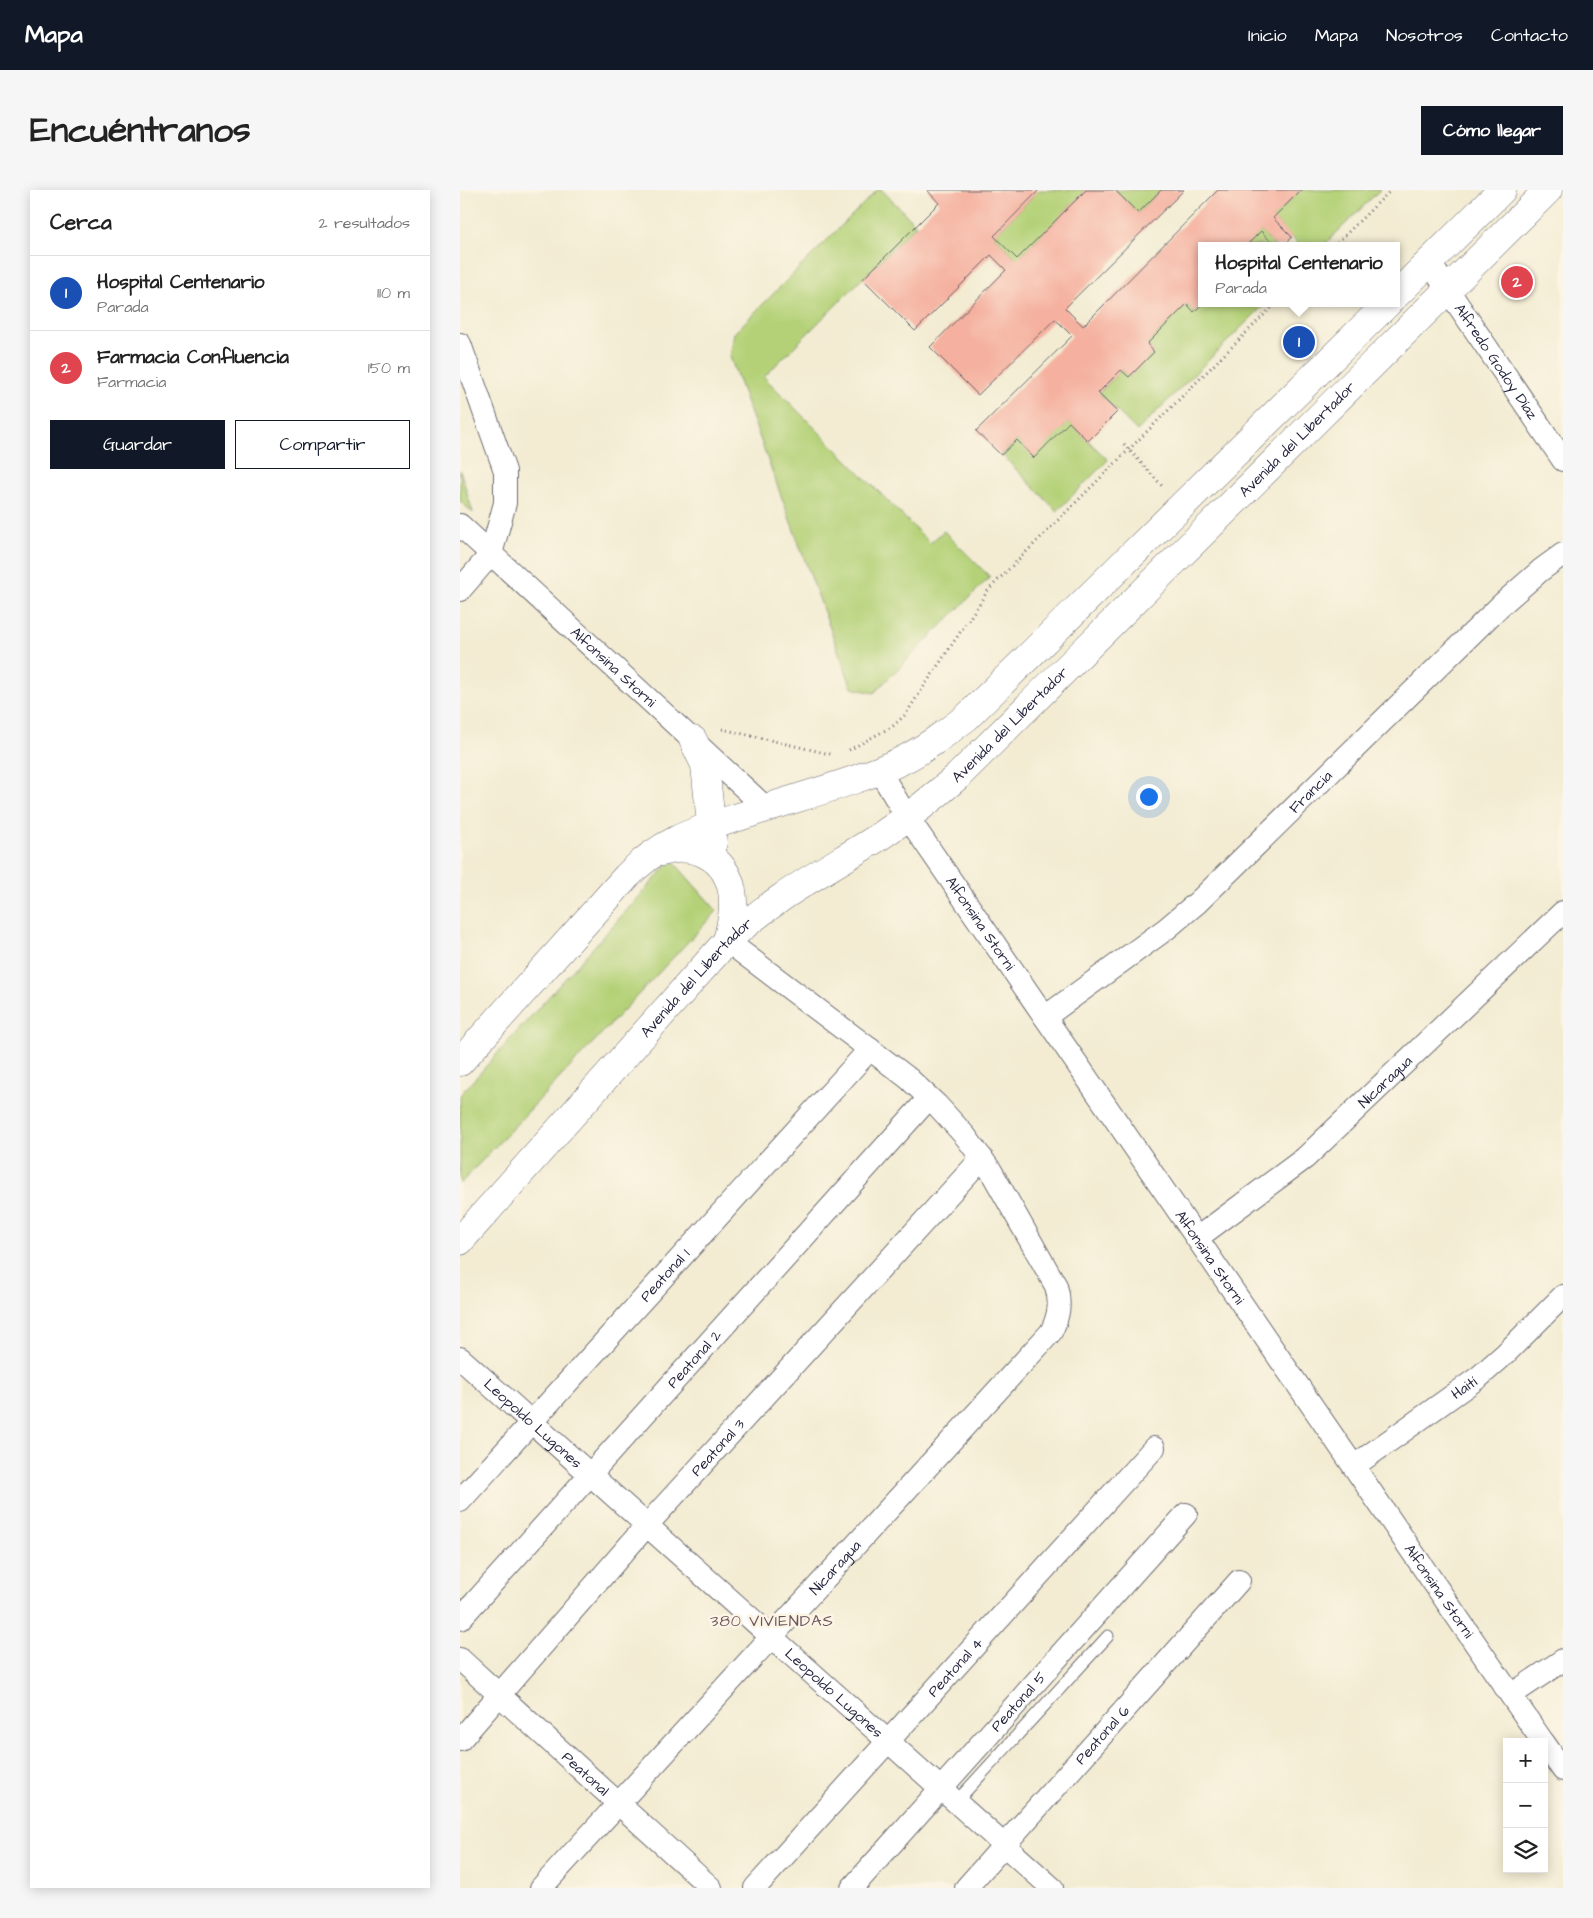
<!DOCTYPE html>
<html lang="es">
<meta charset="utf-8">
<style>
:root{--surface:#fff;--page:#f6f6f6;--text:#222;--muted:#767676;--line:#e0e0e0;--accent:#111827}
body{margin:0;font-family:"Architects Daughter",sans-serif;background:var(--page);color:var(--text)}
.controls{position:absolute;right:15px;bottom:15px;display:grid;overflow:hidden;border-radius:0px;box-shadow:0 2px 12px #0003}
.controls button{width:45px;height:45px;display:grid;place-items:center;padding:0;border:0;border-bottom:1px solid var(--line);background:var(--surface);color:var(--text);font:25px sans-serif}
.you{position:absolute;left:688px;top:606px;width:18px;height:18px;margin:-12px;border:4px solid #fff;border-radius:50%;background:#1a73e8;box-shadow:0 0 0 8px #1a73e833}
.badge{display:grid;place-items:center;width:32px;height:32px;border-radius:50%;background:var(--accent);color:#fff;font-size:16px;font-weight:700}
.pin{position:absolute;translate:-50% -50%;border:2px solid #fff;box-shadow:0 1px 5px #0006}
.popup{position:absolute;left:738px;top:52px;width:202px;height:65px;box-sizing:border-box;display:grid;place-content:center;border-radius:0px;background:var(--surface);filter:drop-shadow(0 1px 4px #0005);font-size:16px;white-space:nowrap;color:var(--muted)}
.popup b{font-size:19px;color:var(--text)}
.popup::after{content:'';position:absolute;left:50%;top:100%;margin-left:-10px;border:10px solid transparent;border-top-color:var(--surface)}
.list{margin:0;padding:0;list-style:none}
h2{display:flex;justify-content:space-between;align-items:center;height:65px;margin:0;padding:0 20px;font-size:21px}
h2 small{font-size:16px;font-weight:400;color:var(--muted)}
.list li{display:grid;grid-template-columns:32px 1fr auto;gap:15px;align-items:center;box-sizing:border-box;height:75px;padding:0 20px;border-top:1px solid var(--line)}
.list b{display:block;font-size:19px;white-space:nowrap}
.list p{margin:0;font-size:16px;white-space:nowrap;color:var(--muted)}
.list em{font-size:16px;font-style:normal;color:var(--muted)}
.actions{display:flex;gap:10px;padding:15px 20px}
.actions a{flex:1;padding:11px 0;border:1px solid var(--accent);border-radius:0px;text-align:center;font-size:18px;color:var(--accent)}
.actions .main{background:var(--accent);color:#fff}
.icon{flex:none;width:28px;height:28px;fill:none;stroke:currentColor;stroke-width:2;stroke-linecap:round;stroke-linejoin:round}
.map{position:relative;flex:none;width:1103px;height:1698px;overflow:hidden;border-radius:0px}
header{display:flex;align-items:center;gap:30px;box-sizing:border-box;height:70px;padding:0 25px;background:var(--accent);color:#fff}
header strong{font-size:24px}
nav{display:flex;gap:28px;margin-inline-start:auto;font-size:18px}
.intro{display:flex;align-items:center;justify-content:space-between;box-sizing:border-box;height:120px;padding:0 30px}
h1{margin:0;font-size:35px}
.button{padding:12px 22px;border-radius:0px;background:var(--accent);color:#fff;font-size:18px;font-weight:700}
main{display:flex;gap:30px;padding:0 30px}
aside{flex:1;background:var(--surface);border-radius:0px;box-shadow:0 2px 12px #0003}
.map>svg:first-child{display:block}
</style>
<header>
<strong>Mapa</strong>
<nav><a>Inicio</a><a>Mapa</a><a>Nosotros</a><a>Contacto</a></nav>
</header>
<div class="intro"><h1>Encuéntranos</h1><a class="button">Cómo llegar</a></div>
<main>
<aside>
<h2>Cerca<small>2 resultados</small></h2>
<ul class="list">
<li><span class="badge" style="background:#1a4fb4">1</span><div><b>Hospital Centenario</b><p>Parada</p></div><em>110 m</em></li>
<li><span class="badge" style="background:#e0444e">2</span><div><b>Farmacia Confluencia</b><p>Farmacia</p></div><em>150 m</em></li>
</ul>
<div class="actions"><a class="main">Guardar</a><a>Compartir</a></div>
</aside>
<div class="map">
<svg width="1103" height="1698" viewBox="0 0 1103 1698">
<rect width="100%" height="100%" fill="#fcf5e5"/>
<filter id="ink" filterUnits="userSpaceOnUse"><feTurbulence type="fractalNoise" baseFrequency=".02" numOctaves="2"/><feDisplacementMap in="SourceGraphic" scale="10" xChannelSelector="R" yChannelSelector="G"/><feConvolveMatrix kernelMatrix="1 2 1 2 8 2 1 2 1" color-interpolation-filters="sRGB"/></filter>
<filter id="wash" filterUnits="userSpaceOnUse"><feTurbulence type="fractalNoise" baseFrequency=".0096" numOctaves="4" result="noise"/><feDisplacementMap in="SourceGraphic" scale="20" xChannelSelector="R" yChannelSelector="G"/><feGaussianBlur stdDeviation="1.12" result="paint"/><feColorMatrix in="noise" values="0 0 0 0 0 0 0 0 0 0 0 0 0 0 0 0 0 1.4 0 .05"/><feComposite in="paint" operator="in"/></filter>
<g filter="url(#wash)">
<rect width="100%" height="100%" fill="#f3ecd3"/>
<path fill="#b4d177" stroke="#6b7a59" d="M 417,0 L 422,0 L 456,35 L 304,187 L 470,353 L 484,341 L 530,387 L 414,503 L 392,498 L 270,167 L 274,143 Z
M 579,0 L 626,0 L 557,69 L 534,46 Z
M 655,0 L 701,0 L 678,23 Z
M 841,0 L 920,0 L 863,56 L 840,56 L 813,28 Z
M 801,41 L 815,56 L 786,56 Z
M 743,113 L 806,113 L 677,241 L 639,203 L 661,180 L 669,187 L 694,162 L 687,154 L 727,114 L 734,122 Z
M 609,232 L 648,270 L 597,321 L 542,265 L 557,250 L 574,267 Z
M 0,280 L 13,323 L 0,311 Z
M 212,670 L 257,721 L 0,994 L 0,905 Z"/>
<g id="blocks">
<path fill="#f5b09f" d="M 467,0 L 579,0 L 534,46 L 557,69 L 626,0 L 655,0 L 678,23 L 701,0 L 724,0 L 605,118 L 623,136 L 758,0 L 841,0 L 813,28 L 832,47 L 824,56 L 815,56 L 801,41 L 786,56 L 742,56 L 743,113 L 734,122 L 727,114 L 687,154 L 694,162 L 669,187 L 661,180 L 638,203 L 657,222 L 628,251 L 609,232 L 574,268 L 557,250 L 541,265 L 516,241 L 612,146 L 595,129 L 518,205 L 470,157 L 546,80 L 531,65 L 455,141 L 403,89 L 479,13 Z"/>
</g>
</g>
<g filter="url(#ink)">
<use href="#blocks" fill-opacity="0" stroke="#6b6970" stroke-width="1"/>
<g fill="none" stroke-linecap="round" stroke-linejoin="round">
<defs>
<path id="lane" d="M 496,1612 L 648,1446"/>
<g id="street">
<path id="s1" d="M 969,72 L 1103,270"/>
<path d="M 0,154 L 45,281 L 45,313 L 31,364 L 0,400"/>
<path id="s2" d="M 0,335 L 306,618"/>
<path id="s3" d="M 419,580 L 442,619 L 1083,1552"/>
<path id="s4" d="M 585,827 L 706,739 L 738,712 L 1041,415 L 1081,380 L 1103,364"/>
<path id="s5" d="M 737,1048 L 845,968 L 1103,722"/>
<path id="s6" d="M 0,1168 L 592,1698"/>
<path id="s7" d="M 894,1276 L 1019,1187 L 1045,1164 L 1103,1106"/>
<path id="s8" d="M 0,1311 L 410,859"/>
<path id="s9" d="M 0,1429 L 469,908"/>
<path id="s10" d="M 0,1469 L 251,1698"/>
<path d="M 1051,1505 L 1103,1470"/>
<path id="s11" d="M 0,1550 L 187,1335 L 522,968"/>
<path d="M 1084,1553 L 1103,1580"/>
<path id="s12" d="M 81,1698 L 591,1142 C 599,1126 601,1113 596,1096 L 531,981 L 506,947 L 477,915 L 448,888 L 267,751"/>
<path id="s13" d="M 295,1698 L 694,1258"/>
<path id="s14" d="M 392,1698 L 726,1324"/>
<path id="s15" d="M 506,1698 L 779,1391"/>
</g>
<g id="secondary">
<path d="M 936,105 L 1042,0"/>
<path d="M 233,550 L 245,575 L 253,653"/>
<path d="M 202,662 C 234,651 266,667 272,701 C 275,718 271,734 267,751"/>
<path d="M 0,872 L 167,686 C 206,646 243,639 294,622 C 341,606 396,592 441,571 C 465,559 486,543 507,527 L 928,113"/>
<path id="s16" d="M 0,1051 L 267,751 C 313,707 369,679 422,645 C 449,627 474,607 498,586 L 1088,0"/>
</g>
</defs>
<use href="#lane" stroke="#6b6970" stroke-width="13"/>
<use href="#street" stroke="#6b6970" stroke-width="24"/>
<use href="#secondary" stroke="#6b6970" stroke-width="29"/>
<path stroke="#6b6970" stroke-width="3" stroke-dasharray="1 4" stroke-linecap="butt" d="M 874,56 L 931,0
M 664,254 L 702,296
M 262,539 L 374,565
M 389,560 L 433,536 L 445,525 L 527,402 L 535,393 L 816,113"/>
<use href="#lane" stroke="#fff" stroke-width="11"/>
<use href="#street" stroke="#fff" stroke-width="22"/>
<use href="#secondary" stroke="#fff" stroke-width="28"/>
</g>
</g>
<g text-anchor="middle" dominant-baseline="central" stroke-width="5" stroke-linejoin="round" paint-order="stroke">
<g font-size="15" fill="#22223b" stroke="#fcf5e5">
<text stroke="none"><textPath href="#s1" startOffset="120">Alfredo Godoy Díaz</textPath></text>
<text stroke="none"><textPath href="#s16" startOffset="1164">Avenida del Libertador</textPath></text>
<text stroke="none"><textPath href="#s2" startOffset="209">Alfonsina Storni</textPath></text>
<text stroke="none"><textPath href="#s16" startOffset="759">Avenida del Libertador</textPath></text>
<text stroke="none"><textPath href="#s4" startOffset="349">Francia</textPath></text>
<text stroke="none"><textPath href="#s3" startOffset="184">Alfonsina Storni</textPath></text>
<text stroke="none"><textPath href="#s16" startOffset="354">Avenida del Libertador</textPath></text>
<text stroke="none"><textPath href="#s5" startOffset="245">Nicaragua</textPath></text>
<text stroke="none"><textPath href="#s3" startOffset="589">Alfonsina Storni</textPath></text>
<text stroke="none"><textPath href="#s8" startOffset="305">Peatonal 1</textPath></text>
<text stroke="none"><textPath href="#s9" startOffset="350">Peatonal 2</textPath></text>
<text stroke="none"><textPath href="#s7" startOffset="135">Haití</textPath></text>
<text stroke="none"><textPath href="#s6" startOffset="98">Leopoldo Lugones</textPath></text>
<text stroke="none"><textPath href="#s11" startOffset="390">Peatonal 3</textPath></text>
<text stroke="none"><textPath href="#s12" startOffset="435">Nicaragua</textPath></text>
<text stroke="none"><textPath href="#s3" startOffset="994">Alfonsina Storni</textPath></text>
<text stroke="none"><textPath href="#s13" startOffset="298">Peatonal 4</textPath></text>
<text stroke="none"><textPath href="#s6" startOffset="502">Leopoldo Lugones</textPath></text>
<text stroke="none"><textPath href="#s14" startOffset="250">Peatonal 5</textPath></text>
<text stroke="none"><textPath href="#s15" startOffset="205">Peatonal 6</textPath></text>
<text stroke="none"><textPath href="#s10" startOffset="170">Peatonal</textPath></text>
</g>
<g font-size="16" letter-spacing="1" fill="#6c545e" stroke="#fcf5e5">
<text x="312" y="1431">380 VIVIENDAS</text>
</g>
</g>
</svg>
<div class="controls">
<button>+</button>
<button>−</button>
<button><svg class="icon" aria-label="layers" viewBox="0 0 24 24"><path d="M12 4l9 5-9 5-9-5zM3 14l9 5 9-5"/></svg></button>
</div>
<div class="you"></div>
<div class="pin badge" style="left:839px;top:152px;background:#1a4fb4">1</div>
<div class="popup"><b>Hospital Centenario</b>Parada</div>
<div class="pin badge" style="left:1057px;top:92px;background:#e0444e">2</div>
</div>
</main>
